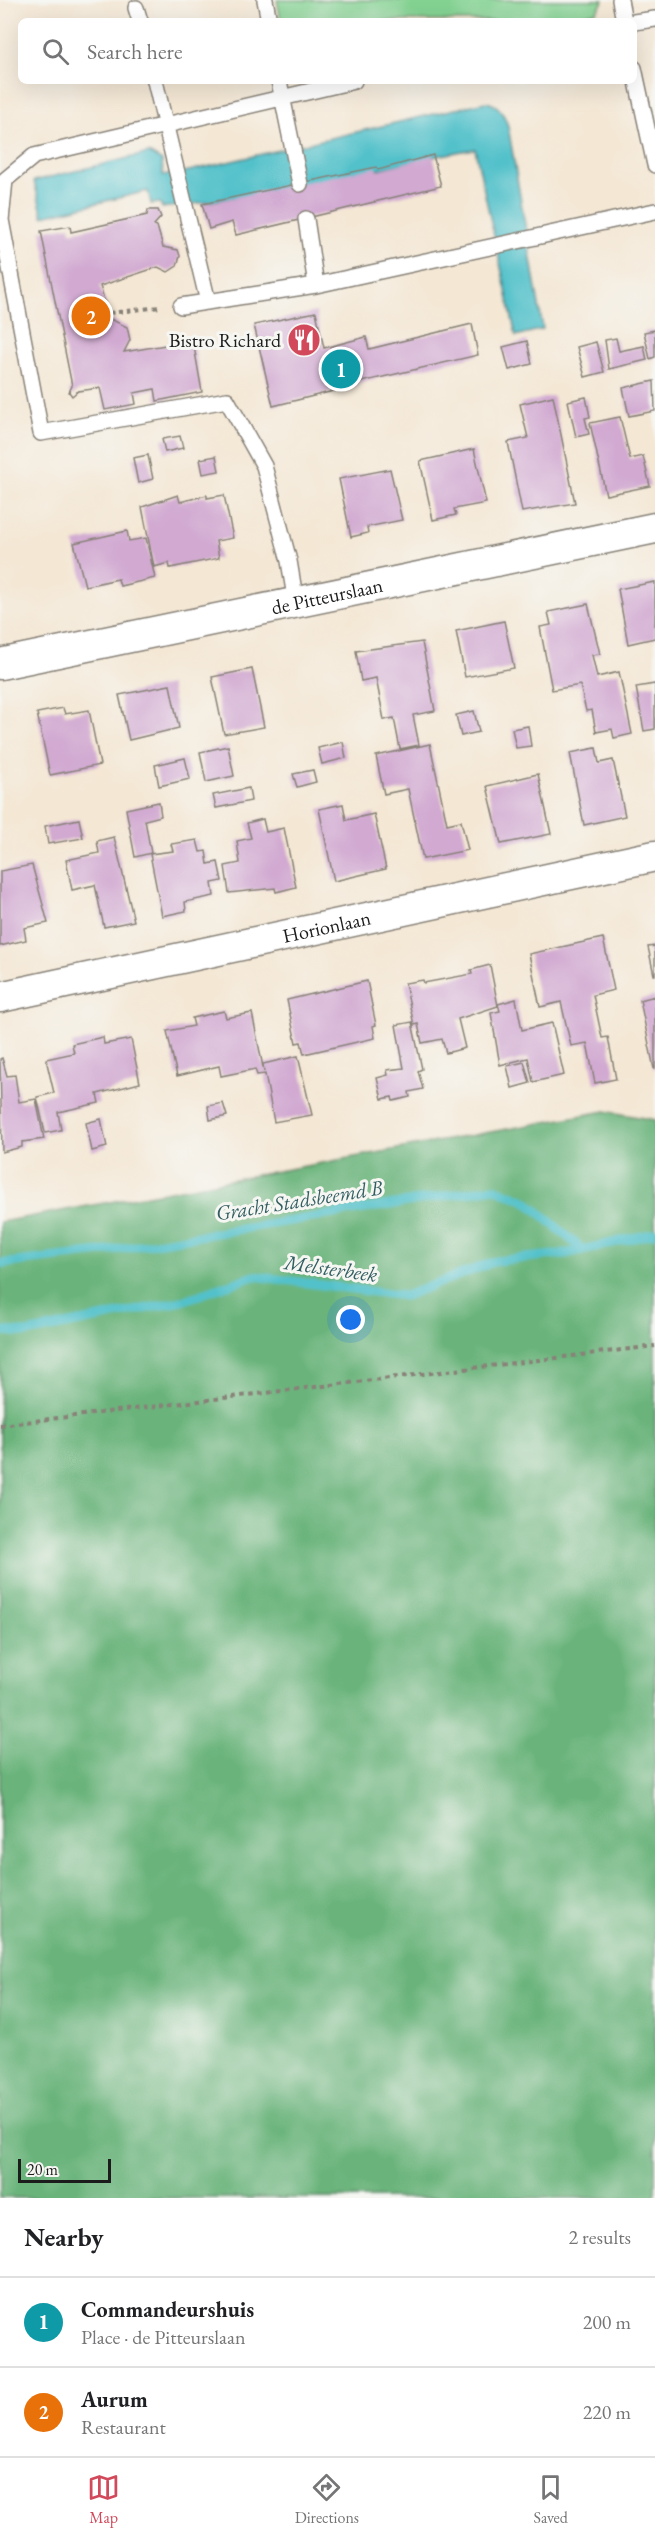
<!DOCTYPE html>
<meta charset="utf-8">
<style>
:root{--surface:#fff;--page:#f2f2f2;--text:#202124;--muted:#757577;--line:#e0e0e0;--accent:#d1495b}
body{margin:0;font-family:"EB Garamond",serif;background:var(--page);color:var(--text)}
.scale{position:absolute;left:18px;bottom:15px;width:93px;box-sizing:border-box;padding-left:6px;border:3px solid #1c1c1c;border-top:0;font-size:16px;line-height:21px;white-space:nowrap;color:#1c1c1c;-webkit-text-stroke:4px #f6f6f2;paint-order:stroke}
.you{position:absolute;left:351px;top:1320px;width:21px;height:21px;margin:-15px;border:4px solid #fff;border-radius:50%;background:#1a73e8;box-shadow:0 0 0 9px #1a73e833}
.badge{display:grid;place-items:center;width:39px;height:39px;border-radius:50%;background:var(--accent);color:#fff;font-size:20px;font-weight:700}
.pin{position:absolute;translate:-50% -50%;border:3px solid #fff;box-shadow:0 2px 6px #0006}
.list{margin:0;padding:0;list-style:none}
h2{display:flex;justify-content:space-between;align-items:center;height:78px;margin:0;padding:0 24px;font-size:26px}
h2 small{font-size:20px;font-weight:400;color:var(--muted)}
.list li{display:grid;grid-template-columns:39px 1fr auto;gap:18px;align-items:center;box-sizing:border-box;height:90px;padding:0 24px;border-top:2px solid var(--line)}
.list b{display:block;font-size:22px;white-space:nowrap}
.list p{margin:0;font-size:20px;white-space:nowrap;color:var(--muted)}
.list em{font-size:20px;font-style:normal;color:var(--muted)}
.icon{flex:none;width:33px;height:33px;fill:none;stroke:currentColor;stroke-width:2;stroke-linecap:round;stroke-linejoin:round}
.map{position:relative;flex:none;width:655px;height:2198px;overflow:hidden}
.search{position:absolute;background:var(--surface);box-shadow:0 6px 24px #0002;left:18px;right:18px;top:18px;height:66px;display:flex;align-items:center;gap:15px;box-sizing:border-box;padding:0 21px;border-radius:9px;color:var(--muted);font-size:22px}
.sheet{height:258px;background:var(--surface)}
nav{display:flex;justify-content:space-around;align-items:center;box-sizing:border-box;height:84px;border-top:2px solid var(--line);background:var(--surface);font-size:16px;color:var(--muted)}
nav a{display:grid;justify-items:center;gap:3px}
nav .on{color:var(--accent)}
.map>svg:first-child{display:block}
</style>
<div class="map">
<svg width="655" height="2198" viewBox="0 0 655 2198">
<rect width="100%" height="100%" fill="#f6f6f2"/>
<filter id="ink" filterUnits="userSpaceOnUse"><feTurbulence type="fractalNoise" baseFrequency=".0167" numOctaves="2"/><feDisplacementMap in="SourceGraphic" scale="12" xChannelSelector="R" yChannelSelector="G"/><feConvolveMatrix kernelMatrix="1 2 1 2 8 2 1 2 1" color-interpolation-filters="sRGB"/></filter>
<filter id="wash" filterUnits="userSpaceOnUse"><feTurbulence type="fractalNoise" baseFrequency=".008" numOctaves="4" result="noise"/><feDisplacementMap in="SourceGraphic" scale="24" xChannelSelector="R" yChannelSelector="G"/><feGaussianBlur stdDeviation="1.35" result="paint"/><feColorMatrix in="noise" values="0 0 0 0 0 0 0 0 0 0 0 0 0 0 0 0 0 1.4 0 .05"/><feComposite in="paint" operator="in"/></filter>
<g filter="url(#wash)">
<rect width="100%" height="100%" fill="#f4e7d4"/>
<path fill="#83d292" stroke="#507757" stroke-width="1.5" d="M 277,0 L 604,0 L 596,12 L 560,21 L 281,21 Z"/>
<path fill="#6ab47c" stroke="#43684c" stroke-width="1.5" d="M 605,1111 L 655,1120 L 655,2198 L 0,2198 L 0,1222 Z"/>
<path fill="#53c1ca" stroke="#386e73" stroke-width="1.5" d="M 485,102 C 499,103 504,114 508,126 L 543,329 L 516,336 L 475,149 C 441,154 409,163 376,170 C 305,185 234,200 162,208 L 160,203 L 151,204 L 148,191 L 43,216 L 34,181 L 149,153 L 162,161 L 163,175 L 189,171 Z"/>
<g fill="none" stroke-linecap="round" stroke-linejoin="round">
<path stroke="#53c1ca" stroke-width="9" d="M 0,1264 L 100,1252 L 494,1188 L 526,1201 L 583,1250
M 0,1331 L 27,1333 L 182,1301 L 254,1276 L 405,1296 L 496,1261 L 565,1254 L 655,1233"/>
</g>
<g id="blocks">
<path fill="#d1a9d1" d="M 433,155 L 441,186 L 236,235 L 232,222 L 209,229 L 202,204 L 376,167 L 378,170 Z
M 148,210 L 158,210 L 161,217 L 154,225 L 157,226 L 163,247 L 178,250 L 180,256 L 177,266 L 168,272 L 158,267 L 100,286 L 110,319 L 127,327 L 130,340 L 124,352 L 189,341 L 194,346 L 202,392 L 157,401 L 155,389 L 134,393 L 136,404 L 105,410 L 100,388 L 78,391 L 72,396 L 69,392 L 72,386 L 41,231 L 70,226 L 71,232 L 147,215 Z
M 316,312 L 324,348 L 366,337 L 369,349 L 472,324 L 478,355 L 357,383 L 358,385 L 273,406 L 254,325 Z
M 655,330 L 655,357 L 650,359 L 644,332 Z
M 616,338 L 619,351 L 644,346 L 647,360 L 609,369 L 605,340 Z
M 527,341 L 532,364 L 509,370 L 503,347 Z
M 596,342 L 604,372 L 585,377 L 577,347 Z
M 654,381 L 655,411 L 629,416 L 623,388 Z
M 553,396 L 575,503 L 522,512 L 508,442 L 528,438 L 520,404 Z
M 586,397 L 590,417 L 585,418 L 589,434 L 576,437 L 568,401 Z
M 620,417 L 630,459 L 643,456 L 650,486 L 606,495 L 590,423 Z
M 180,436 L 183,448 L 165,452 L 162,439 Z
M 474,449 L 486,503 L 454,509 L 456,515 L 433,520 L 420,461 Z
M 148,455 L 153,479 L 138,483 L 133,458 Z
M 216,456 L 219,471 L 203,474 L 200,459 Z
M 390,469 L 402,520 L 367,527 L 368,533 L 351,537 L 339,479 Z
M 178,495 L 180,502 L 207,495 L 207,498 L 224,495 L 233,538 L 216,541 L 219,558 L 170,568 L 169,563 L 154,567 L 142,507 Z
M 127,531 L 129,541 L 146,538 L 155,578 L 120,586 L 118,579 L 85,586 L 74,543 Z
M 655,582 L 655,638 L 628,644 L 618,589 Z
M 588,604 L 600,654 L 592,655 L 597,677 L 619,672 L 632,734 L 614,738 L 612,729 L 596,732 L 592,710 L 586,711 L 580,685 L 552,690 L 540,627 L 551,625 L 548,612 Z
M 504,621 L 514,668 L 465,677 L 456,631 Z
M 422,642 L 435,711 L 413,715 L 419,745 L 400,749 L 394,718 L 384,720 L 376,678 L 361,681 L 356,651 Z
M 252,669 L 264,727 L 224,734 L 212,677 Z
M 655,684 L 655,729 L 644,731 L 636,687 Z
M 170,685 L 179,728 L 129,740 L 119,695 Z
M 63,708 L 65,714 L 89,710 L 100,765 L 50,775 L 37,713 Z
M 474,711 L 479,732 L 461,736 L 456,715 Z
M 528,726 L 531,746 L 516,748 L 512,729 Z
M 343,742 L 346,758 L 322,764 L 318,748 Z
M 430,744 L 447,824 L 461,821 L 468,850 L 423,859 L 408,789 L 384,794 L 376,756 Z
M 228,746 L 234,776 L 206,782 L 200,752 Z
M 596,748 L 599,763 L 613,760 L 625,816 L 584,825 L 570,753 Z
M 185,758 L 190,779 L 159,786 L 155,765 Z
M 313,770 L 316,782 L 297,787 L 293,774 Z
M 538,774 L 551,834 L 501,844 L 487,786 Z
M 249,788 L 251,801 L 216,808 L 213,795 Z
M 159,802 L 161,816 L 145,820 L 151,853 L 135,857 L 126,809 Z
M 343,804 L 346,820 L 374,814 L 386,869 L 334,881 L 319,809 Z
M 79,819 L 83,838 L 48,844 L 45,826 Z
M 263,819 L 266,832 L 284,828 L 296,887 L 276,892 L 275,888 L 229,893 L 225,866 L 240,863 L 237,841 L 251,838 L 247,823 Z
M 114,837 L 134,921 L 104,927 L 95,885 L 72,890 L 66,860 L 99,853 L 97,841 Z
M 197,840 L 200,852 L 206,851 L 208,864 L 218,862 L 222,881 L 212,883 L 214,896 L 185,902 L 186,911 L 162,916 L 150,854 L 173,851 L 171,844 Z
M 32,865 L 48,923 L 24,928 L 26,940 L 0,946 L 0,871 Z
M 603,938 L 614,990 L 593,995 L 602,1038 L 608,1037 L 616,1079 L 595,1083 L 587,1043 L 571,1046 L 561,1002 L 540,1007 L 529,954 Z
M 655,946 L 655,975 L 654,975 L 648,947 Z
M 490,965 L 498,1006 L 458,1019 L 465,1048 L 446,1053 L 442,1039 L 422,1043 L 418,1024 L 414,1025 L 405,983 L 423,980 L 424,983 L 472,974 L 471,970 Z
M 367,981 L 376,1025 L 373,1026 L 375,1038 L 304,1054 L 301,1042 L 296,1043 L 287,1000 Z
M 655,996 L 655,1069 L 654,1069 L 640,1000 Z
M 516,999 L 522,1030 L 552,1023 L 564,1075 L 533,1082 L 528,1058 L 500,1065 L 491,1013 L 500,1011 L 498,1004 Z
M 224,1011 L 226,1018 L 252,1013 L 264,1072 L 263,1064 L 298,1056 L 312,1115 L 274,1122 L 265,1074 L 257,1075 L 255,1069 L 221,1076 L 219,1066 L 177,1076 L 167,1031 L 194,1026 L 192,1018 Z
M 412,1022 L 422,1069 L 418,1071 L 423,1089 L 409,1092 L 410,1097 L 393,1101 L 392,1097 L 382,1099 L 377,1078 L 388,1075 L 387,1070 L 404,1068 L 396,1025 Z
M 103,1037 L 104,1044 L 131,1039 L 140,1083 L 97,1094 L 99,1103 L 58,1112 L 61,1130 L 45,1133 L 37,1097 L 54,1093 L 46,1059 L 74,1053 L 72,1044 Z
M 2,1058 L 7,1076 L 15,1075 L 19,1102 L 36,1099 L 44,1139 L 22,1142 L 22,1147 L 2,1152 L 0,1059 Z
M 524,1062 L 530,1083 L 512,1088 L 507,1066 Z
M 223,1103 L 227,1116 L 210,1120 L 208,1106 Z
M 101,1119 L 107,1147 L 92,1151 L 86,1123 Z"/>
</g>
</g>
<g filter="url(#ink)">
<use href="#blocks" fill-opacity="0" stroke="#888278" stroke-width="1.5"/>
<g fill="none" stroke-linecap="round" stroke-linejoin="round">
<defs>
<path id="lane" d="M 265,0 L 269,21
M 620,0 L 624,21
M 136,8 L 140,21
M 634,22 L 655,19
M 634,68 L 655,165
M 155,81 L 208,302
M 279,81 L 300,184
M 306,219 L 316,285
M 181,306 L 316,285 L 655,211
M 296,603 L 289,561 L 264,466 L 227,400 L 41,433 L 1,220 L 5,180 L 34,156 L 354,81"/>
<g id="street">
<path id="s1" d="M 0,664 L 655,528"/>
<path id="s2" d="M 0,997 L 655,856"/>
</g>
</defs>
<use href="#lane" stroke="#888278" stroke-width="18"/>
<use href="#street" stroke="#888278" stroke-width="33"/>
<path stroke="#888278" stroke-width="4" stroke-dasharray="4.5 4.5" stroke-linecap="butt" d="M 109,313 L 160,307
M 0,1425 L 655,1346"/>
<use href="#lane" stroke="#fff" stroke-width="15"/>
<use href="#street" stroke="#fff" stroke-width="30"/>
</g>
</g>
<defs>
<symbol id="restaurant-disc" viewBox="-11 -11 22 22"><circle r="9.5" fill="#d1495b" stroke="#f6f6f2"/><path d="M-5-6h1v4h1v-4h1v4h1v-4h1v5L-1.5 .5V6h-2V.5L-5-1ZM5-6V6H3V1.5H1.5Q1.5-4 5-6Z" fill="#fff"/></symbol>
</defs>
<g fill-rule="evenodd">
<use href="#restaurant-disc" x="285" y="321" width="38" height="38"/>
</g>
<g text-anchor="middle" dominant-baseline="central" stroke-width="6" stroke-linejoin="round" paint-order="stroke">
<g font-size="20" fill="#1c1c1c" stroke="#f6f6f2" text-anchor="end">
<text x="281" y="340">Bistro Richard</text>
</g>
<g font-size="20" fill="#1c1c1c" stroke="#f6f6f2">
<text stroke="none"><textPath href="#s1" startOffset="334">de Pitteurslaan</textPath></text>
<text stroke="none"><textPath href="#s2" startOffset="334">Horionlaan</textPath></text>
</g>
<g font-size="21" font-style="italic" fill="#325e62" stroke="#f6f6f2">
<text transform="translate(299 1200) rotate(-9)">Gracht Stadsbeemd B</text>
<text transform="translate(331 1268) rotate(8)">Melsterbeek</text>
</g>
</g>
</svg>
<div class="scale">20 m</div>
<div class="you"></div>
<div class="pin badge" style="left:341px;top:369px;background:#0f9aa8">1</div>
<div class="pin badge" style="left:91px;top:316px;background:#e8710a">2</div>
<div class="search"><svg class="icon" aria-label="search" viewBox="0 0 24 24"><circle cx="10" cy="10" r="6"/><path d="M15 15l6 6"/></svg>Search here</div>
</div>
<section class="sheet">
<h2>Nearby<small>2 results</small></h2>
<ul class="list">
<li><span class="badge" style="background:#0f9aa8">1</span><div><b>Commandeurshuis</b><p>Place · de Pitteurslaan</p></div><em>200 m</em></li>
<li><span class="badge" style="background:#e8710a">2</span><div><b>Aurum</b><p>Restaurant</p></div><em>220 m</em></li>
</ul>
</section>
<nav>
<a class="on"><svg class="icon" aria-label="map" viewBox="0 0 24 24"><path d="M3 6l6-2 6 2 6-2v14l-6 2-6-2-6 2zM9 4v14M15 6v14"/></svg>Map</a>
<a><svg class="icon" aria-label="directions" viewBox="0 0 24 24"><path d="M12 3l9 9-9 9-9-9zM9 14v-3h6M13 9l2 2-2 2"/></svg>Directions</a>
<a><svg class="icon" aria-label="saved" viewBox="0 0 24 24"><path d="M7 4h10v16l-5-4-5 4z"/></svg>Saved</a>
</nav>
